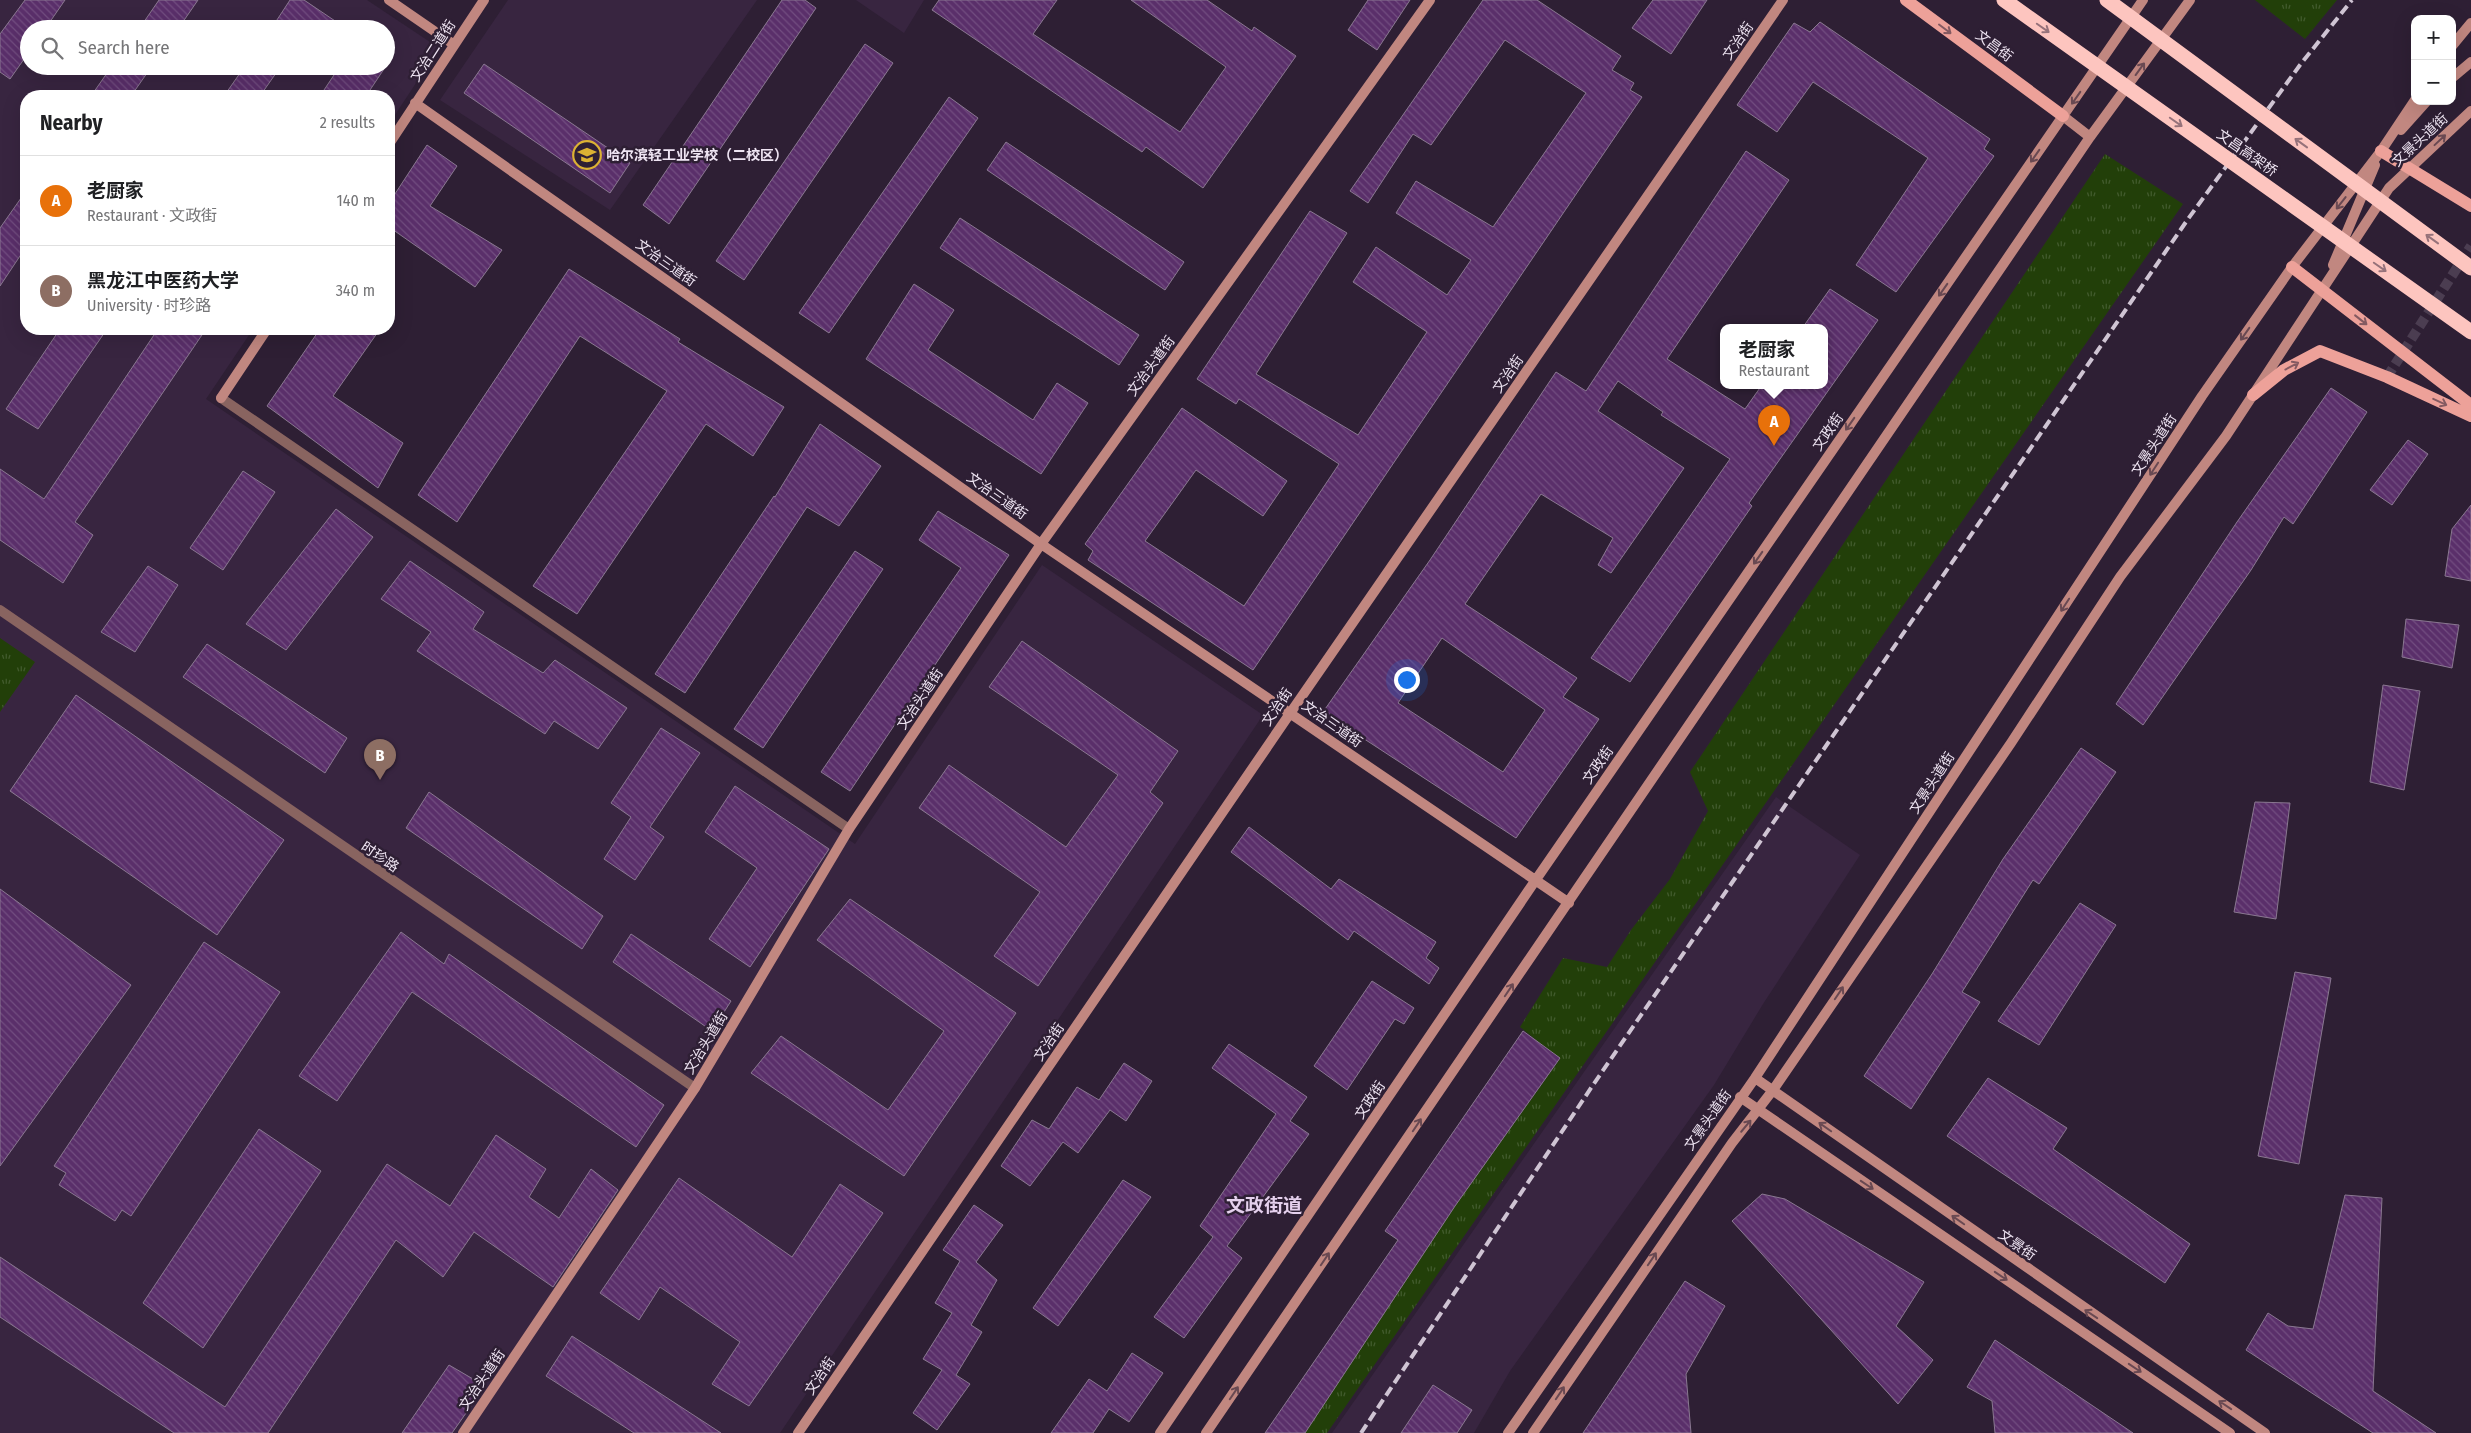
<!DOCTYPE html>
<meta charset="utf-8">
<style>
:root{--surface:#fff;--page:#f6f6f6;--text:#202124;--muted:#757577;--line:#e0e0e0;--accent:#7c3aed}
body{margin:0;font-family:"Fira Sans Condensed","Noto Sans SC",sans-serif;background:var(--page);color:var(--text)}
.controls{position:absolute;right:15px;top:15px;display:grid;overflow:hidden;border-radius:10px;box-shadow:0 5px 20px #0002}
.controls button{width:45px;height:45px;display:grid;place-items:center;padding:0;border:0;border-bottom:1px solid var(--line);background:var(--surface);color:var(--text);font:25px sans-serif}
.you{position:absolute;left:1406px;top:679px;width:18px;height:18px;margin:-12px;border:4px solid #fff;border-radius:50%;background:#1a73e8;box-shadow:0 0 0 8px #1a73e833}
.badge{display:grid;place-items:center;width:32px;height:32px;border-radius:50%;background:var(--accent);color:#fff;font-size:16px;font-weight:700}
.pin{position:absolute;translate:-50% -41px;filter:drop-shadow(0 1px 2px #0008)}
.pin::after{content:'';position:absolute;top:26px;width:18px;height:15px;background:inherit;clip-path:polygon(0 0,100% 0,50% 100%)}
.popup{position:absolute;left:1720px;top:324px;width:108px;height:65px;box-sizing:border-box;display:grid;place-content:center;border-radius:10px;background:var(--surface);filter:drop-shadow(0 1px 4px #0005);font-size:16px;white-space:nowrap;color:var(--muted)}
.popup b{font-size:19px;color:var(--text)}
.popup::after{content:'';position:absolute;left:50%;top:100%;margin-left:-10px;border:10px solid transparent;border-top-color:var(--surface)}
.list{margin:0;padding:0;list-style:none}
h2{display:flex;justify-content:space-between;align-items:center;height:65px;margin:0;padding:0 20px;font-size:21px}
h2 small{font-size:16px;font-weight:400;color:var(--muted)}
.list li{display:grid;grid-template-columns:32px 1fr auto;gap:15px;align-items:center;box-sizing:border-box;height:90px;padding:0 20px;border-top:1px solid var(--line)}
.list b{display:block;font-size:19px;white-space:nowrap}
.list p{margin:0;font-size:16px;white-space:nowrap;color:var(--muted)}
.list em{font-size:16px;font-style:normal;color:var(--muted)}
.icon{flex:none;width:28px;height:28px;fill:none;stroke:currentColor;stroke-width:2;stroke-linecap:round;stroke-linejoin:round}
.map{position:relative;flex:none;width:2471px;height:1433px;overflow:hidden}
.search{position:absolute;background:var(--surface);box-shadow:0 5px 20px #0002;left:20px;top:20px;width:375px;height:55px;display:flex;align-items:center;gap:12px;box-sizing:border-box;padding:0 18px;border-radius:28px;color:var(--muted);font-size:19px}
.panel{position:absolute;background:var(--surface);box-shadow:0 5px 20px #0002;left:20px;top:90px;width:375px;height:245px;border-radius:20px}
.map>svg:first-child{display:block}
</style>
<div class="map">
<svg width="2471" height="1433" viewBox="0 0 2471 1433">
<defs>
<pattern id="park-tufts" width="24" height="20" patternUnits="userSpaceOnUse" patternTransform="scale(1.25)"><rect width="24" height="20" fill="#223f09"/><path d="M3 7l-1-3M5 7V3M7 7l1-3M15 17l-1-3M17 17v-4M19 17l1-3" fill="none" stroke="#425b2d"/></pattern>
<pattern id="building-back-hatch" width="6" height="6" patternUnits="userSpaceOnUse" patternTransform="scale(1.25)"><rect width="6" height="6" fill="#5a2f6a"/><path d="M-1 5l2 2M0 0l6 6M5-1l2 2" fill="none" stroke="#724d80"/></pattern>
</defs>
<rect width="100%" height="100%" fill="#2e1f34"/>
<path fill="#382540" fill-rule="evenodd" d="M 0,0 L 367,0 L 439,48 L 389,124 L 389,96 L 26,96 L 26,329 L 253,329 L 206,399 L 855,844 L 1042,565 L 1263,715 L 780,1433 L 0,1433 ZM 29,29 L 386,29 L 386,66 L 29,66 Z
M 508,0 L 757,0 L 610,210 L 440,100 Z
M 856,0 L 924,0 L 904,33 Z
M 1776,797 L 1860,855 L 1763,1004 L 1714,1085 L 1510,1371 L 1474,1433 L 1332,1433 Z"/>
<path fill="url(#park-tufts)" d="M 2255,0 L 2337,0 L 2305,39 Z
M 2105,154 L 2183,204 L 1327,1433 L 1305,1433 L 1455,1206 L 1560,1059 L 1520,1027 L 1563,958 L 1607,967 L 1631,930 L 1670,879 L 1708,811 L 1690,772 Z
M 0,638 L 35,662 L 0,712 Z"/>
<path fill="url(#building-back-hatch)" stroke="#8a7891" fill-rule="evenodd" d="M 25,0 L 65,0 L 45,29 L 29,29 L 29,52 L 10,79 L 0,72 L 0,34 Z
M 159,0 L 198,0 L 178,29 L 139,29 Z
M 290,0 L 304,0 L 347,29 L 271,29 Z
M 782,0 L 805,0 L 816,8 L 669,224 L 643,205 Z
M 939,0 L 1057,0 L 1033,34 L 1180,132 L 1226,67 L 1131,0 L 1207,0 L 1252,31 L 1254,27 L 1296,56 L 1203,188 L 1146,147 L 1142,152 L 932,10 Z
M 1368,0 L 1410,0 L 1377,50 L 1348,30 Z
M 1483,0 L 1537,0 L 1621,56 L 1612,70 L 1634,83 L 1630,90 L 1642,97 L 1253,670 L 1088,560 L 1093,551 L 1085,544 L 1182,408 L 1287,481 L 1263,516 L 1196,470 L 1145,541 L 1244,606 L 1339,464 L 1239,399 L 1236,404 L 1197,379 L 1310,211 L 1347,233 L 1256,374 L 1358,435 L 1427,332 L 1353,282 L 1376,247 L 1447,295 L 1471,260 L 1396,213 L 1416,181 L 1493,227 L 1586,93 L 1505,40 L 1431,145 L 1413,134 L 1368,203 L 1350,191 Z
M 1653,0 L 1707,0 L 1671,54 L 1632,28 Z
M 1820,22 L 1990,139 L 1984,149 L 1994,156 L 1896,292 L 1856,265 L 1928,158 L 1813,82 L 1777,132 L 1737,105 L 1794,23 L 1810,32 Z
M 865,44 L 893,63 L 744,280 L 716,261 Z
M 484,64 L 630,163 L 610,193 L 464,93 Z
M 112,66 L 152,66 L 131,96 L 91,96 Z
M 245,66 L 281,66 L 260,96 L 224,96 Z
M 340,66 L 386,66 L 366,96 L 320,96 Z
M 949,97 L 978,118 L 829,333 L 799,313 Z
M 1006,142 L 1184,262 L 1165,290 L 987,170 Z
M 427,145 L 457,166 L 430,206 L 502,250 L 475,287 L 389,227 L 389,203 Z
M 1746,151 L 1789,180 L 1667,359 L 1745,409 L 1762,385 L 1824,385 L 1824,327 L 1803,327 L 1830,289 L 1878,320 L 1749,503 L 1752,506 L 1630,682 L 1591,658 L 1730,459 L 1661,415 L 1663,412 L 1618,381 L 1598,411 L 1684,468 L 1611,573 L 1598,565 L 1613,538 L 1541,494 L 1465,604 L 1577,678 L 1563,697 L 1599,719 L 1516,838 L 1323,712 L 1430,560 L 1556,372 L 1586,391 ZM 1442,638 L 1545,710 L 1503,772 L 1398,703 Z
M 26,191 L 26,247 L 0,286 L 0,228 Z
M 960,218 L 1139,335 L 1119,365 L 940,248 Z
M 569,269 L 680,339 L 678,342 L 784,407 L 753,456 L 706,424 L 577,614 L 533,586 L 667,391 L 580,336 L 457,522 L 418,495 Z
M 914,284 L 954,310 L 928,350 L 1033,420 L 1057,383 L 1088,403 L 1041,474 L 866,359 Z
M 60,329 L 107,329 L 38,429 L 6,409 Z
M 158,329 L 206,329 L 75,522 L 93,535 L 63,583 L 0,540 L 0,469 L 44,499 Z
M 320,329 L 380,329 L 333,396 L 403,443 L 378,488 L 267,406 Z
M 2331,388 L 2367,412 L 2293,524 L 2284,517 L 2251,570 L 2143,725 L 2116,704 L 2237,522 Z
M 820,424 L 881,466 L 839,526 L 807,507 L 685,693 L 655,674 L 774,496 L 775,497 Z
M 2408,440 L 2428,454 L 2392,505 L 2370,490 Z
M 243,471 L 275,492 L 223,570 L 190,548 Z
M 2471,505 L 2471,581 L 2445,576 L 2452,529 Z
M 336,509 L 373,537 L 286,650 L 246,624 Z
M 938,511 L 1009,555 L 850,791 L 821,772 L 961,568 L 919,540 Z
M 855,551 L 883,569 L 763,748 L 734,729 Z
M 410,561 L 484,612 L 473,629 L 543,673 L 555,660 L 627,708 L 598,749 L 554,721 L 545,734 L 417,651 L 431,632 L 381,599 Z
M 148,566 L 178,585 L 135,652 L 101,632 Z
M 2406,619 L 2459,625 L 2452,668 L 2402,657 Z
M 1022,641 L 1178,751 L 1150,792 L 1163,803 L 1038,986 L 994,956 L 1040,892 L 919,808 L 949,765 L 1066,847 L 1118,775 L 989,687 Z
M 207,644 L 347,738 L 325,773 L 183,677 Z
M 2383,685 L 2420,691 L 2404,790 L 2370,782 Z
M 76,695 L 284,840 L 217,935 L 10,791 Z
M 661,728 L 700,753 L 650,827 L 664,837 L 635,880 L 604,859 L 631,817 L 611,803 Z
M 2081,748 L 2116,772 L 2039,884 L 2033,880 L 1962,992 L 1980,1002 L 1911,1109 L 1864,1076 L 1932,974 L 2003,859 Z
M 735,786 L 829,849 L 750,967 L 709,939 L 757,868 L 705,832 Z
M 429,792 L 603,916 L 582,949 L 406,828 Z
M 2255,802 L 2290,803 L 2276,919 L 2234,912 Z
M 1249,827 L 1331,889 L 1339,879 L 1436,942 L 1426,958 L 1439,968 L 1429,984 L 1354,931 L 1348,940 L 1231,852 Z
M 0,889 L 131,985 L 0,1166 Z
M 850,899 L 1016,1013 L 904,1176 L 751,1073 L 781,1036 L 888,1110 L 944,1031 L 817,940 Z
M 2080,903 L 2116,925 L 2039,1045 L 1998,1021 Z
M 401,932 L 444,964 L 449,954 L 664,1105 L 636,1147 L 412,992 L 337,1101 L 299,1076 Z
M 631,934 L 731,1001 L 712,1031 L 613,962 Z
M 204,942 L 280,992 L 131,1216 L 122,1210 L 115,1221 L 59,1185 L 66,1173 L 54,1166 Z
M 2295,972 L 2331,978 L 2299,1164 L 2258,1156 Z
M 1372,981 L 1414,1008 L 1404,1024 L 1395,1019 L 1347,1090 L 1314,1066 Z
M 1523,1031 L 1560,1058 L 1455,1206 L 1305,1433 L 1265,1433 L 1398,1240 L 1385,1231 Z
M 1229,1044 L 1307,1097 L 1290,1121 L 1309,1134 L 1227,1246 L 1242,1258 L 1184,1338 L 1154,1317 L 1213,1237 L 1200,1226 L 1276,1114 L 1212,1068 Z
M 1124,1063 L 1152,1081 L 1126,1121 L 1110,1110 L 1078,1153 L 1063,1142 L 1030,1186 L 1001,1166 L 1032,1120 L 1049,1129 L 1077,1087 L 1099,1100 Z
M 1988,1078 L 2067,1128 L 2053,1149 L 2190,1244 L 2165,1283 L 1947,1136 Z
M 259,1129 L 321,1171 L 203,1348 L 143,1303 Z
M 496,1135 L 546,1169 L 529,1197 L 559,1218 L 591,1169 L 618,1190 L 553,1287 L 474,1232 L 443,1277 L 396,1240 L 268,1433 L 174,1433 L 0,1317 L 0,1257 L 225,1407 L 387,1164 L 450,1206 Z
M 679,1178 L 792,1257 L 840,1184 L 883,1213 L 749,1406 L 712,1384 L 740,1342 L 660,1287 L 639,1320 L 600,1293 Z
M 1123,1180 L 1151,1197 L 1058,1326 L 1033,1308 Z
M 1762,1194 L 1785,1199 L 1924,1282 L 1896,1326 L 1933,1360 L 1898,1404 L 1732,1221 Z
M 2345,1195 L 2382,1198 L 2373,1391 L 2436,1433 L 2373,1433 L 2246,1350 L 2268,1313 L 2288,1326 L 2313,1329 Z
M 974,1205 L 1003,1225 L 976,1262 L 997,1280 L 971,1325 L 982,1332 L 956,1375 L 970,1384 L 937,1430 L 913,1413 L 942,1370 L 923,1359 L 952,1313 L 935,1303 L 960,1261 L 943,1250 Z
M 1685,1281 L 1725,1306 L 1686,1374 L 1691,1433 L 1583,1433 Z
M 572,1336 L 721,1433 L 634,1433 L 546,1376 Z
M 1995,1340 L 2133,1433 L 1995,1433 L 1992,1401 L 1967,1387 Z
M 1132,1353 L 1163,1373 L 1129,1422 L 1109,1409 L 1093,1433 L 1051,1433 L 1089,1379 L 1107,1391 Z
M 449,1365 L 485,1386 L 452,1433 L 402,1433 Z
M 1433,1385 L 1472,1410 L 1457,1433 L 1401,1433 Z"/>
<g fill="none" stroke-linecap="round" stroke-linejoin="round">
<path stroke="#4b3d51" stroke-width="10" stroke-dasharray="10 5" stroke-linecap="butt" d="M 2387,377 L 2471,246"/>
<path stroke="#896460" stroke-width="10" d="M 221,398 L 849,829
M 0,610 L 695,1088"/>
<path stroke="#c18780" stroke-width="10" d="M 389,0 L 453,44
M 2452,46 L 2471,23
M 2452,78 L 2471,62
M 415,103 L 1041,544 L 1569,903
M 2063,116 L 2090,137
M 2401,130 L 2427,101
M 389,144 L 484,0
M 2333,265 L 2375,165
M 221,398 L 267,329
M 1755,1078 L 2265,1433
M 1740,1097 L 2230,1433
M 463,1433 L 695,1088 L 849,829 L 1041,544 L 1430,0
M 798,1433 L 1291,712 L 1783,0
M 1160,1433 L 1535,881 L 2143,0
M 1206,1433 L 2090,137 L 2190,0
M 1508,1433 L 1755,1078 L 2202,396 L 2292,267 L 2381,151 L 2415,100
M 1533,1433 L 1732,1143 L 1773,1090 L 2011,743 L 2120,577 L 2226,436 L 2389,188 L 2471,111"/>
<path stroke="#eda199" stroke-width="12" d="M 1906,0 L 2063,116
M 2381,151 L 2471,206
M 2292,267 L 2471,405
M 2253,395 L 2284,370 L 2320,351 L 2387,377 L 2471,416"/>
<path stroke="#cfc4d3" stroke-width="4" stroke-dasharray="10 5" stroke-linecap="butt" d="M 1361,1433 L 1593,1085 L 2188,219 L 2300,65 L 2352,0"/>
<path stroke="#fdc5bf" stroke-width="15" d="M 2004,0 L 2471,332
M 2107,0 L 2471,268"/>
</g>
<defs><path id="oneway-shaft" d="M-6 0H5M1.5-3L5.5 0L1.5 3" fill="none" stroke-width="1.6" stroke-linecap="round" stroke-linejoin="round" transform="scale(1.25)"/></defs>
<g stroke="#96727a">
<use href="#oneway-shaft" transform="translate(2043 28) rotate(35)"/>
<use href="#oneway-shaft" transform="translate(2176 122) rotate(35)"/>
<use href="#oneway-shaft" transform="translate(2301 143) rotate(-144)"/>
<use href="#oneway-shaft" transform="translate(2432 239) rotate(-144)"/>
<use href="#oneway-shaft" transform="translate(2380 267) rotate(35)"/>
</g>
<g stroke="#845a61">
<use href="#oneway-shaft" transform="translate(1945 29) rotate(37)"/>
<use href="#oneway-shaft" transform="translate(2361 320) rotate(38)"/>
<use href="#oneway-shaft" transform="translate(2292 366) rotate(-28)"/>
<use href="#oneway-shaft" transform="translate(2440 402) rotate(25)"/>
</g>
<g stroke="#694952">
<use href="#oneway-shaft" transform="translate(2140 69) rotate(-54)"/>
<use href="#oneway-shaft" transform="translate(2076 98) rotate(125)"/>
<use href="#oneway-shaft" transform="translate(2440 140) rotate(-43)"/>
<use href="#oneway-shaft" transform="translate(2035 156) rotate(125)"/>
<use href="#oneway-shaft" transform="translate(2341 203) rotate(128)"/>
<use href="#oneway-shaft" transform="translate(1943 290) rotate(125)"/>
<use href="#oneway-shaft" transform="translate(2245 334) rotate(125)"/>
<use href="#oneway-shaft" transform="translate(1850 424) rotate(125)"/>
<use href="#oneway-shaft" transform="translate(2154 469) rotate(123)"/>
<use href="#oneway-shaft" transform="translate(1758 558) rotate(125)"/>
<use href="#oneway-shaft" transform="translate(2065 605) rotate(123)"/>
<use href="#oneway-shaft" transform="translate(1509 990) rotate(-56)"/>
<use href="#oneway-shaft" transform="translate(1839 993) rotate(-56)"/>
<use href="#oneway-shaft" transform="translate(1417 1125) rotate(-56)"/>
<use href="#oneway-shaft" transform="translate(1746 1126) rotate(-50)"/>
<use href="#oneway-shaft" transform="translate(1825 1127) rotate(-145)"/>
<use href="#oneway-shaft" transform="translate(1867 1185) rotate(34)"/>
<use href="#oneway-shaft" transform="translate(1958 1220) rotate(-145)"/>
<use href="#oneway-shaft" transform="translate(1325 1259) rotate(-56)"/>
<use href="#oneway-shaft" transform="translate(1652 1259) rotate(-56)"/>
<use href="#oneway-shaft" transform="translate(2001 1276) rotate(34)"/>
<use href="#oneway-shaft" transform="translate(2091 1314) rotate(-146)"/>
<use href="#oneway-shaft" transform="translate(2135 1368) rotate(34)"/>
<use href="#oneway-shaft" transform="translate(1234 1393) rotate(-56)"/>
<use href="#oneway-shaft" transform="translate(1560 1393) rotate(-56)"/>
<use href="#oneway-shaft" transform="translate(2225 1405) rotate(-146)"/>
</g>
<defs>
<symbol id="school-ring" viewBox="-11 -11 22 22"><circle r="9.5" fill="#2e1f34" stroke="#dcb233" stroke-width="1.5"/><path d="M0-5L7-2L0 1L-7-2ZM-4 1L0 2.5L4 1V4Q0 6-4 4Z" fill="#dcb233"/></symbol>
</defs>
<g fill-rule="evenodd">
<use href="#school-ring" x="571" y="139" width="32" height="32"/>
</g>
<g text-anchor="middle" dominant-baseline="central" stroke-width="5" stroke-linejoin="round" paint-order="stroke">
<g font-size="14" fill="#efe5f3" stroke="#2e1f34">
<text transform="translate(1738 41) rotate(-55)">文治街</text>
<text transform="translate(1994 46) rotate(37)">文昌街</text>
<text transform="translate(433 51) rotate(-57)">文治二道街</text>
<text transform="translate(2420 140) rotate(-43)">文景头道街</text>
<text transform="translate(2247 153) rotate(35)">文昌高架桥</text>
<text transform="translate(666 263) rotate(35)">文治三道街</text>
<text transform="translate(1151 366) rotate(-54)">文治头道街</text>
<text transform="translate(1508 374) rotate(-55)">文治街</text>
<text transform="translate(1828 432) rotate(-55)">文政街</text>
<text transform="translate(2154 445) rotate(-57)">文景头道街</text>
<text transform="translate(997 496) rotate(35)">文治三道街</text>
<text transform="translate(920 699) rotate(-56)">文治头道街</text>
<text transform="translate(1277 707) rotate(-56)">文治街</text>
<text transform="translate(1332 724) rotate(35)">文治三道街</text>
<text transform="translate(1598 765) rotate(-55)">文政街</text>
<text transform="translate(1932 783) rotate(-57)">文景头道街</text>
<text transform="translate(380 857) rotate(34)">时珍路</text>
<text transform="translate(1049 1042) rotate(-56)">文治街</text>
<text transform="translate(706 1043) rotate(-59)">文治头道街</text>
<text transform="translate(1370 1100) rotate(-56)">文政街</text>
<text transform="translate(1708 1120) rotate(-55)">文景头道街</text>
<text transform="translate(2017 1245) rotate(35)">文景街</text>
<text transform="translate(820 1376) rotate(-56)">文治街</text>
<text transform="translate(482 1380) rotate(-56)">文治头道街</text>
</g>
<g font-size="14" font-weight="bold" fill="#efe5f3" stroke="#2e1f34" text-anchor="start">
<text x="606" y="155">哈尔滨轻工业学校（二校区）</text>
</g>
<g font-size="19" font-weight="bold" fill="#e5d0ed" stroke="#2e1f34">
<text x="1264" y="1205">文政街道</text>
</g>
</g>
</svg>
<div class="controls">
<button>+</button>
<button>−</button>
</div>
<div class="you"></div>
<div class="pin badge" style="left:1774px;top:446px;background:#e8710a">A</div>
<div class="popup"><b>老厨家</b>Restaurant</div>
<div class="pin badge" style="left:380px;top:780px;background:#8d6e63">B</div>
<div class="search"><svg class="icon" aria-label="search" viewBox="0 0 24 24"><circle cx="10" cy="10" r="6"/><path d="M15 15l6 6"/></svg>Search here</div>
<section class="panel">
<h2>Nearby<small>2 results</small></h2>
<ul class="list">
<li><span class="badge" style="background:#e8710a">A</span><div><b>老厨家</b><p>Restaurant · 文政街</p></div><em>140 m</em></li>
<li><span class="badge" style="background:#8d6e63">B</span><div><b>黑龙江中医药大学</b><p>University · 时珍路</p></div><em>340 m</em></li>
</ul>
</section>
</div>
